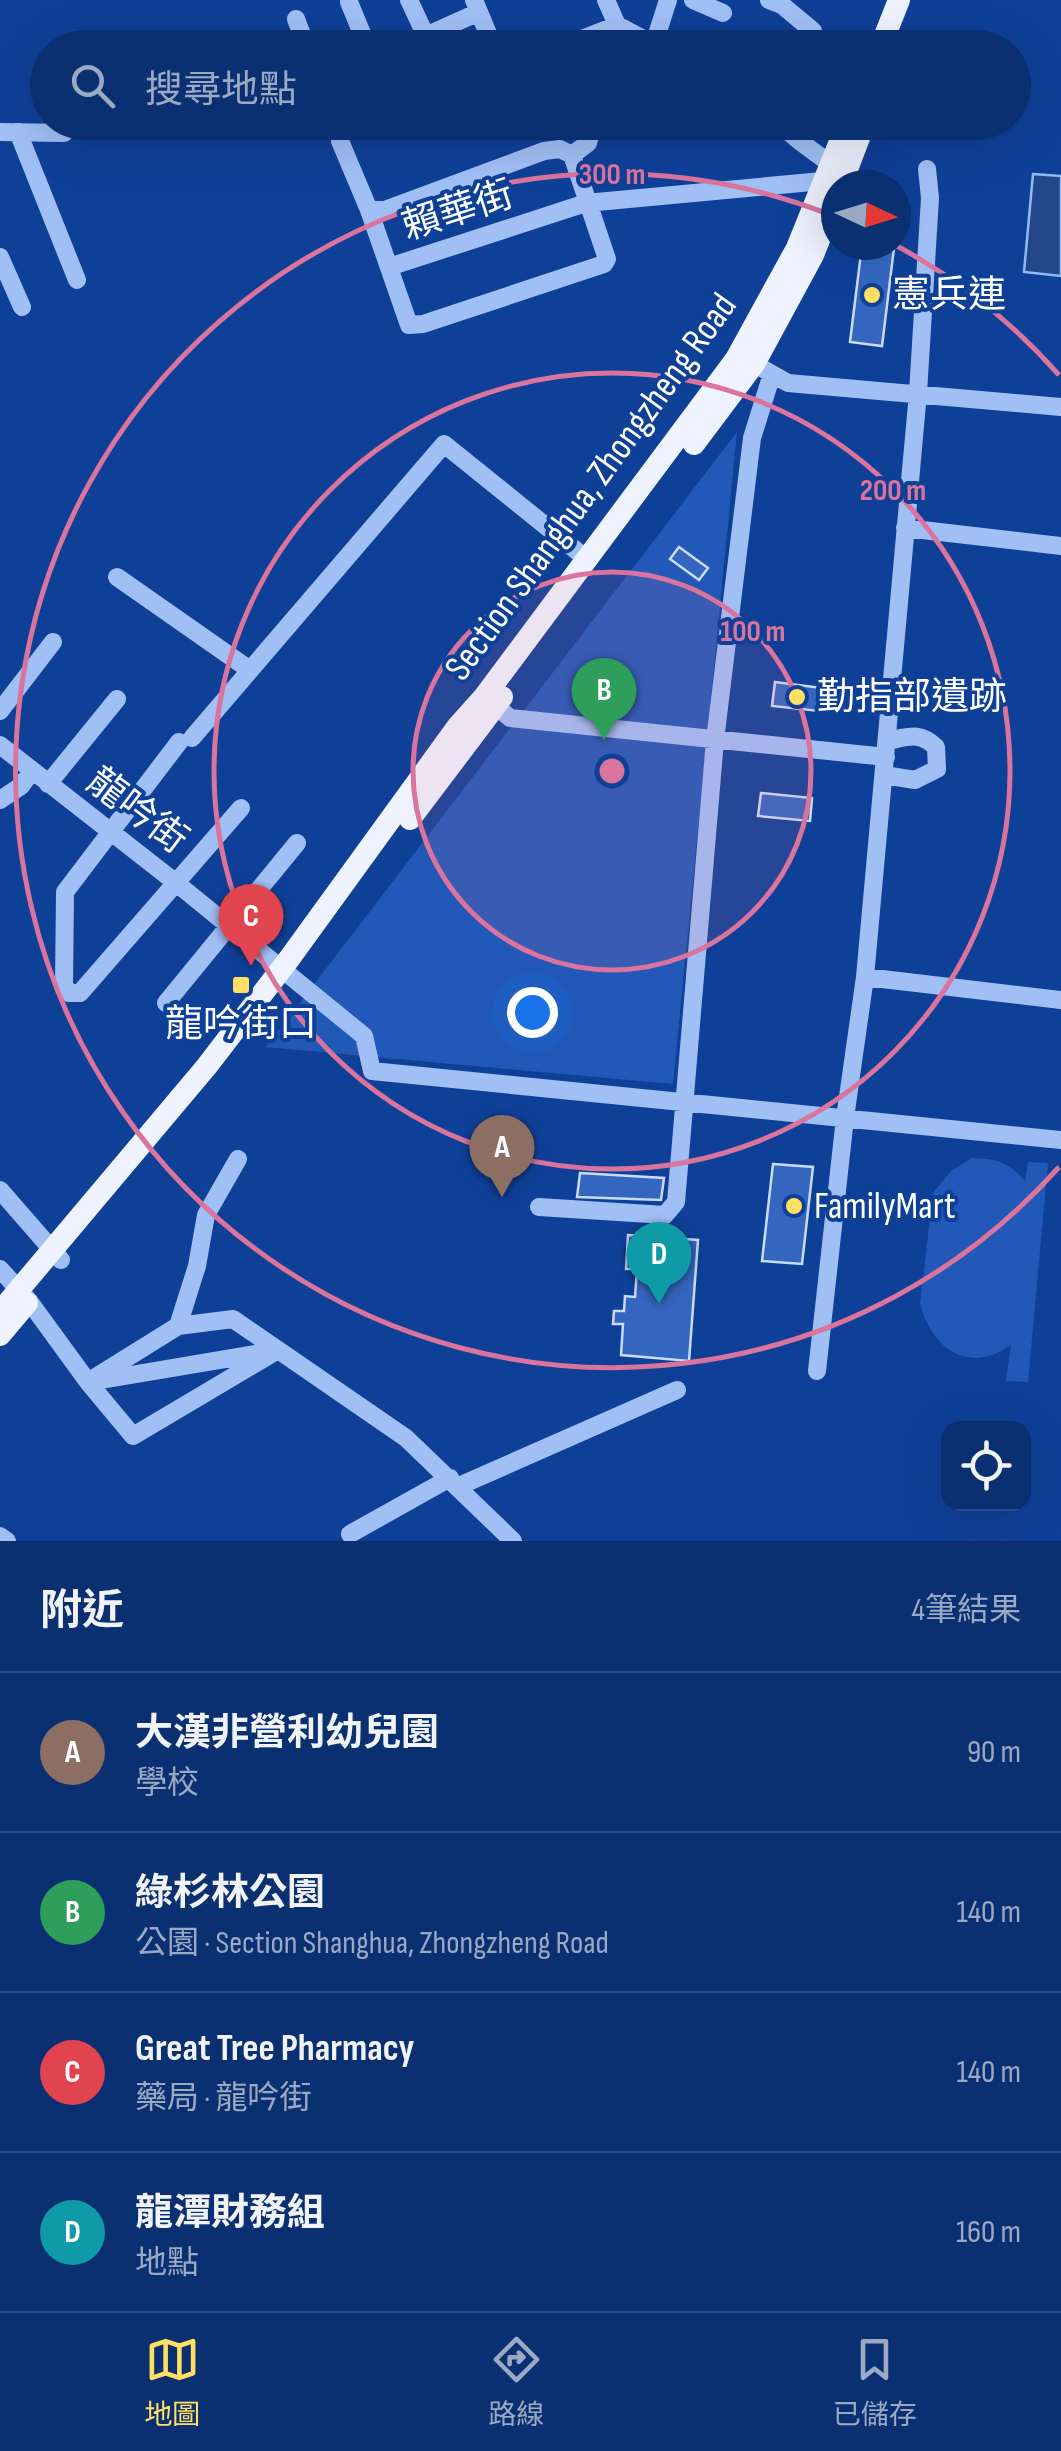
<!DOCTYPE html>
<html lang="zh-TW">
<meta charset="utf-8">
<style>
:root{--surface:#0b3072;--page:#143877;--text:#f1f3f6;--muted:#9aa9c4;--line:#2b4b84;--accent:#ffdf64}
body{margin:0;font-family:"Sofia Sans Condensed","Noto Sans TC",sans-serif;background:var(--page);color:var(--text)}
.controls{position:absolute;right:30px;bottom:30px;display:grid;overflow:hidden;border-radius:20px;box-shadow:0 10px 40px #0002}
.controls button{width:90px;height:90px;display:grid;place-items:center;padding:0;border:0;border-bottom:2px solid var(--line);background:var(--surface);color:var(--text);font:50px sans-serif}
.compass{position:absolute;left:821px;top:170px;width:90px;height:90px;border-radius:50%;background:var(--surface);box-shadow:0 10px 40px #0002;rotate:94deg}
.you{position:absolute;left:532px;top:1012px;width:35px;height:35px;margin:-25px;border:8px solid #fff;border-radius:50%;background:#1a73e8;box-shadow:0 0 0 15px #1a73e833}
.badge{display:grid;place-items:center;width:65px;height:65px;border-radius:50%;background:var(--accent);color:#fff;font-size:32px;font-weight:700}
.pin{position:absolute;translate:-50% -82px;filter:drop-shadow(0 2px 5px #0008)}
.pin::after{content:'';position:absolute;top:52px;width:35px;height:30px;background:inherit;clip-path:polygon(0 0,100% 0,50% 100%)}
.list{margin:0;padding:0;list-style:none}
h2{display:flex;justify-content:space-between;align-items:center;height:130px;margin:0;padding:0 40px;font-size:42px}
h2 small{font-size:32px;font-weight:400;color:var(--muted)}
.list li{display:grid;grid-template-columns:65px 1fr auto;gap:30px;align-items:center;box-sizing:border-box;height:160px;padding:0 40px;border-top:2px solid var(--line)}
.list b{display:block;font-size:38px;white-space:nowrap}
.list p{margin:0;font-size:32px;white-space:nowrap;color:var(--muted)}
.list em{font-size:32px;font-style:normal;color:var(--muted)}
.icon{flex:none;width:55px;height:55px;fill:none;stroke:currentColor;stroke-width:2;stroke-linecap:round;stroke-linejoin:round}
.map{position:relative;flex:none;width:1061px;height:1541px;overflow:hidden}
.search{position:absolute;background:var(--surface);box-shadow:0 10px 40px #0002;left:30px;right:30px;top:30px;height:110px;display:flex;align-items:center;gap:25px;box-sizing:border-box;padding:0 35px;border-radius:55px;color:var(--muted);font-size:38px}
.sheet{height:770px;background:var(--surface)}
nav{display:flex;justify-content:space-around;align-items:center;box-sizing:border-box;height:140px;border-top:2px solid var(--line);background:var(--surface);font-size:28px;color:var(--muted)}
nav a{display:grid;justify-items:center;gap:5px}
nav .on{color:var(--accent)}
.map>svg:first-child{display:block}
</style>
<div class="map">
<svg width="1061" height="1541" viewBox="0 0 1061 1541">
<rect width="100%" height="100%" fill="#0f4098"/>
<path fill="#2258b8" d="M 737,432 L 673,1084 L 266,1047 Z
M 972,1158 C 995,1158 1010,1163 1025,1181 L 1028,1162 L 1048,1163 L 1028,1382 L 1006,1381 L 1011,1345 C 969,1375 932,1349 920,1304 L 933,1193 L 951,1171 Z"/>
<path fill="#23478a" stroke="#92b9f8" stroke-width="2.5" d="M 1033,174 L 1061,176 L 1061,276 L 1024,272 Z"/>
<path fill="#3466bf" stroke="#c9dcfe" stroke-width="2.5" d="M 862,245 L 894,248 L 882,346 L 850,342 Z
M 679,547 L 708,568 L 699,580 L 670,559 Z
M 775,682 L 822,688 L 819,711 L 772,706 Z
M 761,793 L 812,798 L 810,821 L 758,816 Z
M 773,1164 L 813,1167 L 802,1264 L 762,1261 Z
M 580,1173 L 664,1178 L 661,1200 L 577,1197 Z
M 628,1235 L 698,1240 L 689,1361 L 621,1355 L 623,1324 L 613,1324 L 614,1311 L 624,1311 L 625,1296 L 635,1297 L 637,1269 L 626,1269 Z"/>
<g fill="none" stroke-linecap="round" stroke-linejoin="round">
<path stroke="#a0bff5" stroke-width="18" d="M 409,0 L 430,45
M 474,0 L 494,48
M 606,0 L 617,25
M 693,0 L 723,13
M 769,0 L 782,5 L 813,31 L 799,48
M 349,2 L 368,48
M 296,19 L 307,48
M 654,44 L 668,0
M 399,48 L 479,12
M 559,48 L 617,25 L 660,48
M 782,122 C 794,143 820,152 837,171
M 0,132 L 64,133
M 18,132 L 77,280
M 340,141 L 369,210 L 409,325 L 423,324 L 604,264 L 607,259 L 572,155
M 572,155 L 588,143 L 592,128 L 588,122
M 369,210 L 385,210 L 544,151 L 560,149 L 572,155
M 0,257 L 22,307
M 389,267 L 586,203 L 833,180
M 765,370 L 788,383 L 1061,407
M 905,528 L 1061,546
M 117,577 L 250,670
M 489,700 L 510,718 L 886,757
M 0,711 L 53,642
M 192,738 L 444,444 L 588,560
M 179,742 L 65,892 L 64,985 L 69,993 L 80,993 L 241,808
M 0,745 L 175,882 L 364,1036 L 372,1071 L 1061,1140
M 884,775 L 915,780 L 937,769 L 936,747 C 919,731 908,737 887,741
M 48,784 L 117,699
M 0,800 L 21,786 L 32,771
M 865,977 L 1061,1000
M 166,1003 L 297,843
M 0,1190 L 61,1260
M 539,1207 L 665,1215 L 676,1202 L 715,740 L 752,438 L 772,374
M 0,1269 L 29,1301 L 88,1382 L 178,1326 L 233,1319 L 406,1438 L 513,1541
M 178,1326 L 197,1266 L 206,1215 L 238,1159
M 817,1371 L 845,1118 L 865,977 L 918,393 L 930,198 L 927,169
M 101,1380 L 267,1352
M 88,1382 L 133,1436 L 278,1350
M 459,1486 L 677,1390
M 350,1534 L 450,1478
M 0,1536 L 7,1541"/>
<path stroke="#eef3ff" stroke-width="22" d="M 880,48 L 899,0
M 841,185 L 865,122
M 694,444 L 754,364 L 813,255 L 836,197
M 410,819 L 502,697
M 0,1312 L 207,1066 L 289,959 L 458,726 L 484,697 L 736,359 L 797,248 L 848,122
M 0,1335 L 27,1303"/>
</g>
<circle cx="612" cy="771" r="199" fill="#da749d" fill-opacity=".12"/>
<g fill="none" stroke="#da749d" stroke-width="5">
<circle cx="612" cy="771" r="199"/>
<circle cx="612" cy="771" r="398"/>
<path d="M1059 1167A597 597 0 1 1 836 217M897 246A597 597 0 0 1 1059 375"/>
</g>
<g fill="#ffdf64" stroke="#0f4098" stroke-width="4">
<circle cx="872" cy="295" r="10"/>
<circle cx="797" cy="697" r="10"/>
<rect x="231" y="975" width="20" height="20" rx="5"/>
<circle cx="794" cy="1206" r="10"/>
</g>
<g text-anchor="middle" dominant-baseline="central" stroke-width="8" stroke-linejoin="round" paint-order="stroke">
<g font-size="38" fill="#fff" stroke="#0f4098">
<text transform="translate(458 211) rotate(-18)">賴華街</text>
<text transform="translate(591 487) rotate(-54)">Section Shanghua, Zhongzheng Road</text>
<text transform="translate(137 811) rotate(37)">龍吟街</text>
</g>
<g font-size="38" fill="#fff" stroke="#0f4098" text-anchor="start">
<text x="892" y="295">憲兵連</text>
<text x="817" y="697">勤指部遺跡</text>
<text x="241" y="1024" text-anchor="middle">龍吟街口</text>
<text x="814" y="1206">FamilyMart</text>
</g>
</g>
<circle cx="612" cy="771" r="15" fill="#da749d" stroke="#0f4098" stroke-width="5"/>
<g font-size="30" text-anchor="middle" font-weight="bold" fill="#da749d" stroke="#0f4098" stroke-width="8" stroke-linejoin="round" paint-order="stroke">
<text x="612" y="184">300 m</text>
<text x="893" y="500">200 m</text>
<text x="753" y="641">100 m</text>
</g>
</svg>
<div class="controls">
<button><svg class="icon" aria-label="locate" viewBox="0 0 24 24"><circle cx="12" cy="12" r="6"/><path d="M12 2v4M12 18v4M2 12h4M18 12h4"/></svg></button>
</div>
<svg class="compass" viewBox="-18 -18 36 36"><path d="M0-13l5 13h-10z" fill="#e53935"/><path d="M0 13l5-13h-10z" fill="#9aa9c4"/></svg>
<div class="you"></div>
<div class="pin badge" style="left:502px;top:1197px;background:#8d6e63">A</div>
<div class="pin badge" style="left:604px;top:740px;background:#2e9e5b">B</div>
<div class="pin badge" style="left:251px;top:966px;background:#e0444e">C</div>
<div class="pin badge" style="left:659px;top:1304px;background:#0f9aa8">D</div>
<div class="search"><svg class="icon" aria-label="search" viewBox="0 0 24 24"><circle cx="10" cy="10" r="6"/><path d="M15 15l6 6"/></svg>搜尋地點</div>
</div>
<section class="sheet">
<h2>附近<small>4筆結果</small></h2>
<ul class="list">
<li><span class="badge" style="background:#8d6e63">A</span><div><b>大漢非營利幼兒園</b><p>學校</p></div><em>90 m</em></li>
<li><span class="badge" style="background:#2e9e5b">B</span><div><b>綠杉林公園</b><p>公園 · Section Shanghua, Zhongzheng Road</p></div><em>140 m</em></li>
<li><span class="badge" style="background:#e0444e">C</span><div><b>Great Tree Pharmacy</b><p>藥局 · 龍吟街</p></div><em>140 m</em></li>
<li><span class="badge" style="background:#0f9aa8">D</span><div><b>龍潭財務組</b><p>地點</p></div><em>160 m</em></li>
</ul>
</section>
<nav>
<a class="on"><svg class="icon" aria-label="map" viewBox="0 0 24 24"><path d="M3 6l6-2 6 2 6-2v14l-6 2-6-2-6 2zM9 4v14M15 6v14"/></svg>地圖</a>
<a><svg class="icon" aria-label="directions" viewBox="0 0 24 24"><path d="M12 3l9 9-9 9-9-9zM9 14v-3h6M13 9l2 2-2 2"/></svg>路線</a>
<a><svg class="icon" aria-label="saved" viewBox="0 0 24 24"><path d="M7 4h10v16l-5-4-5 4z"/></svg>已儲存</a>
</nav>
